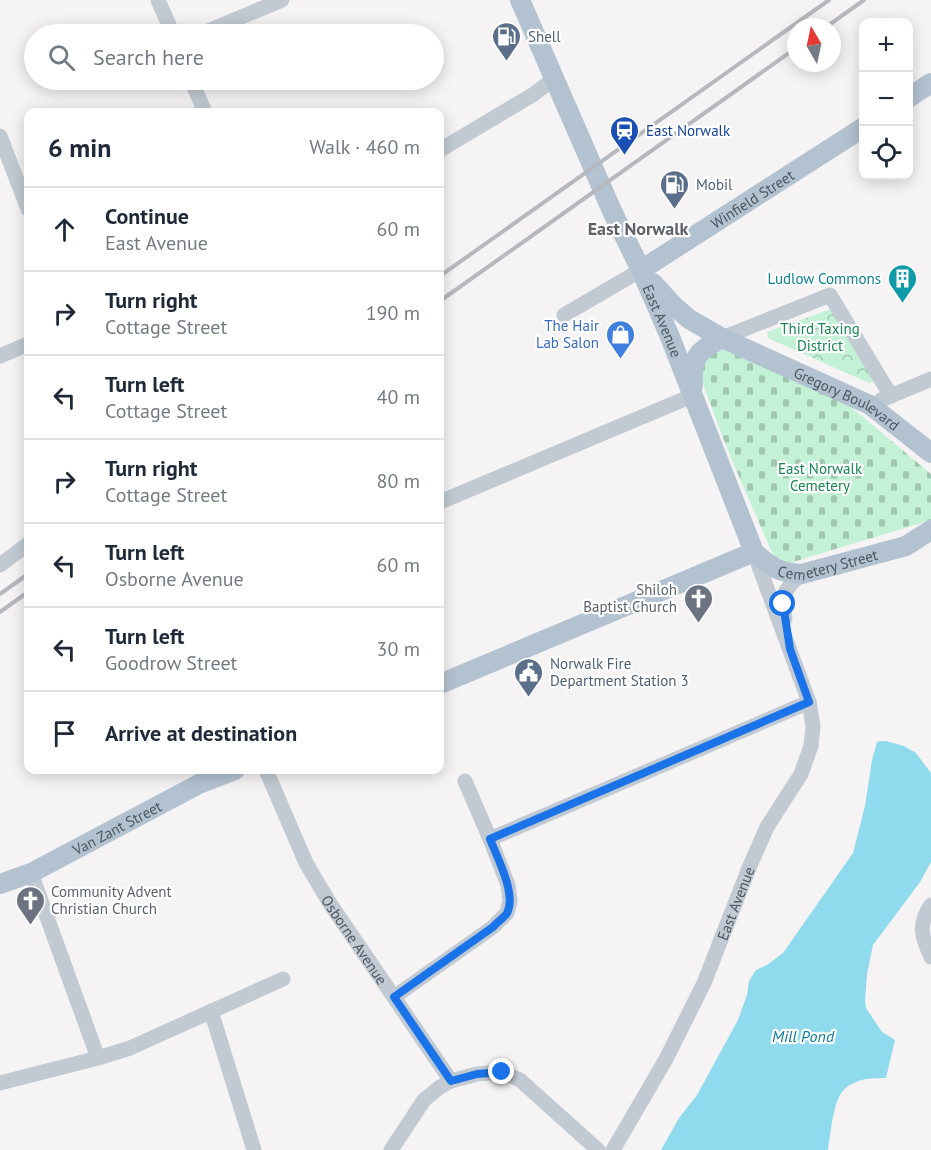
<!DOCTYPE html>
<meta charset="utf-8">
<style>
:root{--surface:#fff;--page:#f2f2f3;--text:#1f2937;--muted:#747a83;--line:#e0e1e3}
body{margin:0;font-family:"PT Sans",sans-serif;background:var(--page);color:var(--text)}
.controls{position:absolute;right:18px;top:18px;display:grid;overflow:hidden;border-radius:12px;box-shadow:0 3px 15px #0003}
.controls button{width:54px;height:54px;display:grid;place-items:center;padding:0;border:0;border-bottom:2px solid var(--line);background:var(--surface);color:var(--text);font:30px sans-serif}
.compass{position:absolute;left:787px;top:18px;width:54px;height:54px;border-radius:50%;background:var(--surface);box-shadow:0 3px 15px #0003;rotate:351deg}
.stop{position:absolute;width:18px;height:18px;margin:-14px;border:4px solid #1a73e8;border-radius:50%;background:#fff}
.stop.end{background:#1a73e8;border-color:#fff;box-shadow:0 2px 6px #0008}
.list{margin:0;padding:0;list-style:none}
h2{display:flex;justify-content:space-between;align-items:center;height:78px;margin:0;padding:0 24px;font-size:26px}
h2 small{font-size:20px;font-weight:400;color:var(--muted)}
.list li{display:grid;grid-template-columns:39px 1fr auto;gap:18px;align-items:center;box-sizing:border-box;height:84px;padding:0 24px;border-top:2px solid var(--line)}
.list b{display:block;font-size:22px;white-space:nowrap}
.list p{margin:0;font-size:20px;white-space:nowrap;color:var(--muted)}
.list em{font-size:20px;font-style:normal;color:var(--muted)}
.icon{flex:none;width:33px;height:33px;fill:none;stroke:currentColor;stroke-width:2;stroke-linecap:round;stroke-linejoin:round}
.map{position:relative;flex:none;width:931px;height:1150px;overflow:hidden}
.search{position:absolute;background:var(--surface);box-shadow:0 3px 15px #0003;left:24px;top:24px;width:420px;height:66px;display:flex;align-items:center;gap:15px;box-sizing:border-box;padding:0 21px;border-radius:33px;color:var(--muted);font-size:22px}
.panel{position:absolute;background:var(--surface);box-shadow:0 3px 15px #0003;left:24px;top:108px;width:420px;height:666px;border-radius:12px}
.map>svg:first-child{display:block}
</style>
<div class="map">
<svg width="931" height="1150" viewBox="0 0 931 1150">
<defs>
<pattern id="forest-crowns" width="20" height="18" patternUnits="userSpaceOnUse" patternTransform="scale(1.5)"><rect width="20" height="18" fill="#c3f1d5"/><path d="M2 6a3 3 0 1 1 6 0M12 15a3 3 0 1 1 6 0" fill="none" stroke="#a0c6b0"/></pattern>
<pattern id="cemetery-stones" width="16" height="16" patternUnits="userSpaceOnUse" patternTransform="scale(1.5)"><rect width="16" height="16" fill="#c3f1d5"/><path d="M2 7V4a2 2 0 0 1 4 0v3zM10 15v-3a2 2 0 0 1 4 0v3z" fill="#a0c6b0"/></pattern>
</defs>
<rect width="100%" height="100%" fill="#f5f3f3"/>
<path fill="url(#forest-crowns)" d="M 831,309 L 875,381 L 869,383 L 768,338 L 767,332 Z"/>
<path fill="url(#cemetery-stones)" d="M 721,350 L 732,350 L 851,407 L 931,474 L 931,520 L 793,562 L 781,562 L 773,554 L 769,546 C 750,500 728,455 712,408 C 708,397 702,384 701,372 C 700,361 712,354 721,350 Z"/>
<path fill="#90daee" d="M 880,741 L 886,741 L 904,746 L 916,753 L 931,773 L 931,862 L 920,882 L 873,945 L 867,974 L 865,1001 L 866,1008 L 882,1032 L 895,1040 L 886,1078 C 880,1078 873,1078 867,1079 C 857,1080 845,1086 840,1095 C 833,1107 830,1136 828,1150 L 661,1150 L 679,1118 L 697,1095 L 738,1020 L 747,995 L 749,981 L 756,970 L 767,965 L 783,953 L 853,853 L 865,806 L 872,760 L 877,742 Z"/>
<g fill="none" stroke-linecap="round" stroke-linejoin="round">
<g stroke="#c1cad2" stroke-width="15">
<path d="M 158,0 L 173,34"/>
<path d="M 201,34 L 282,0"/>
<path d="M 191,80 L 205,112"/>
<path d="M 0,136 L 28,209"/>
<path d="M 440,150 L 534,94 L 555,78"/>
<path d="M 564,315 L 641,270"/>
<path d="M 722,338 L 830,295 L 891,396"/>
<path d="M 0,356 L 28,344"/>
<path d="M 881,400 L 931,379"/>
<path d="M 440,502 L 694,395"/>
<path d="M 0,565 L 28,544"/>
<path d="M 785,619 C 781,595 783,590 802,574"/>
<path id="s1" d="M 266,770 L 306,863 L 329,902 L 451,1081"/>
<path d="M 490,839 L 809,702"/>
<path d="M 31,873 L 98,1058"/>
<path d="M 931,905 C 918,924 921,936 931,957"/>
<path d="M 394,997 L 493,927 L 507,913 L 510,901 L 508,885 L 490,839 L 465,781"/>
<path d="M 211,1011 L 254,1150"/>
<path d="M 0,1083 L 98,1058 L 130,1048 L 283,979"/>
<path d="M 391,1150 L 424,1100 L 440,1087 L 451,1081 L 477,1074 L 502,1072 L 520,1080 L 598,1150"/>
<path id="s2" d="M 613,1150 L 666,1059 L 704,983 L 749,868 L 767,827 L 801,774 L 811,746 L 813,726 L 809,702 L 754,553"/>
</g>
<g stroke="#b3c2d1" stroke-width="20">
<path id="s3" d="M 520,0 L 612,211 L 641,270 L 670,337 L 754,552 C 772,568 777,572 802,574 L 906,546 L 931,530"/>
<path d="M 908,98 L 931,83"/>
<path id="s4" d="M 641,270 L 864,127"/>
<path id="s5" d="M 653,283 L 674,306 L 689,319 L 722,338 L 870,405 L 931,453"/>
<path d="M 693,386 C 691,356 697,352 722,338"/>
<path d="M 440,684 L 754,552"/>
<path id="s6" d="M 0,884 L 31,873 L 199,784 L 235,770"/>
</g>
<path stroke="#b5b8bd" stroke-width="4" d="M 826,27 L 864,0
M 440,276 L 829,0
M 440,301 L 796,48
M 0,594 L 28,574
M 0,612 L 28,592"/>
</g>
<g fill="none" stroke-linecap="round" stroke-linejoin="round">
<path stroke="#1a73e8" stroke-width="8" d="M 502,1072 L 477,1074 L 451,1081 L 394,997 L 493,927 C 497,922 504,918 507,913 C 517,895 497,857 490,839 L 809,702 L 790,649 L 783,604"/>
</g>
<defs>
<symbol id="fuel-pin" viewBox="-11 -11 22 30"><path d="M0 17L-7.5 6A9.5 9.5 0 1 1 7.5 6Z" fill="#5c6f8a" stroke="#fff"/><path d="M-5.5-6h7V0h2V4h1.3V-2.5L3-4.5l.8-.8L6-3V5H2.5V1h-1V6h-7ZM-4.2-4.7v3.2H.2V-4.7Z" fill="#fff"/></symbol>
<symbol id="station-pin" viewBox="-11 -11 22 30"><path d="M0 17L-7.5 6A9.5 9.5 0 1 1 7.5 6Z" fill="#1a4fb4" stroke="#fff"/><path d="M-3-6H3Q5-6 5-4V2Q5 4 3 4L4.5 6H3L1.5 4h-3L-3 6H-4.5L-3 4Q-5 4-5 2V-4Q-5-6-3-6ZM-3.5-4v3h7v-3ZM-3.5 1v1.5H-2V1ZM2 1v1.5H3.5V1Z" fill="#fff"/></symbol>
<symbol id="building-pin" viewBox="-11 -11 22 30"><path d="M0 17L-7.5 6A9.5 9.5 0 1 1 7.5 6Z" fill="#0f9aa8" stroke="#fff"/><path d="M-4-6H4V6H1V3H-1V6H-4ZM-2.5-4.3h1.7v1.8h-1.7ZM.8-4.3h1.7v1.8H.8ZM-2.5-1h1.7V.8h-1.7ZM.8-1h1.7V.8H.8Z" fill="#fff"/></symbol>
<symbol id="shop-pin" viewBox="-11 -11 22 30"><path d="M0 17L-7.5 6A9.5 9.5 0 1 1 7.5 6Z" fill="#3f7fe0" stroke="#fff"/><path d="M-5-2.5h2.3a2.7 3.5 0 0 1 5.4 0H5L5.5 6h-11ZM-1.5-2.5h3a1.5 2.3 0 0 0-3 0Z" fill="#fff"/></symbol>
<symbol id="church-pin" viewBox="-11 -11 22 30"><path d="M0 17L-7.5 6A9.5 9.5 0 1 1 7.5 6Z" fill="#6b7280" stroke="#fff"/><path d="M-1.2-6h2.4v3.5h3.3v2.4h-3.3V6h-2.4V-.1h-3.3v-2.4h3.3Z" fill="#fff"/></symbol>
<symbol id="civic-pin" viewBox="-11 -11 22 30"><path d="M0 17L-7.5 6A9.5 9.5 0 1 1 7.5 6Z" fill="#5c6f8a" stroke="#fff"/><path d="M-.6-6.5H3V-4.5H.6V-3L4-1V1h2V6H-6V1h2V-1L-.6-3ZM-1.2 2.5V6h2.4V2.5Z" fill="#fff"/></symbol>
</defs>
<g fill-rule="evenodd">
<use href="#fuel-pin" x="490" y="20" width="33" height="45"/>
<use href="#station-pin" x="608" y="114" width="33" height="45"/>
<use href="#fuel-pin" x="658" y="168" width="33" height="45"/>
<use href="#building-pin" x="886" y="262" width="33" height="45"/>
<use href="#shop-pin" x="604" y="318" width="33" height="45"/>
<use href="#church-pin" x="682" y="582" width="33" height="45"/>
<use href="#civic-pin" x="512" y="656" width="33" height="45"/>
<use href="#church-pin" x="14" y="884" width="33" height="45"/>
</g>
<g text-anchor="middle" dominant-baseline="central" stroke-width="4.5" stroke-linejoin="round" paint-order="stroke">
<g font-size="15" fill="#4e5e75" stroke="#fff" text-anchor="start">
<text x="528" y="36">Shell</text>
<text x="696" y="184">Mobil</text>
<text x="550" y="663">Norwalk Fire<tspan x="550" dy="17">Department Station 3</tspan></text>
</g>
<g font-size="15" fill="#164399" stroke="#fff" text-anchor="start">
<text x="646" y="130">East Norwalk</text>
</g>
<g font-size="15" fill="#4a5661" stroke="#fff">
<text stroke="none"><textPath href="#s4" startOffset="132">Winfield Street</textPath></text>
<text stroke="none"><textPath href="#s3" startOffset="351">East Avenue</textPath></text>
<text stroke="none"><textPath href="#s5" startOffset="228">Gregory Boulevard</textPath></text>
<text stroke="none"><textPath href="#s3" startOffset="681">Cemetery Street</textPath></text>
<text stroke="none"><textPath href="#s6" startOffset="130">Van Zant Street</textPath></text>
<text stroke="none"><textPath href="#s2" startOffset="276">East Avenue</textPath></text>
<text stroke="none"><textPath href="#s1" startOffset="192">Osborne Avenue</textPath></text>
</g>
<g font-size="15" fill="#0d838f" stroke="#fff" text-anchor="end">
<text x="881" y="278">Ludlow Commons</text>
</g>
<g font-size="15" fill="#366cbe" stroke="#fff" text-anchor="end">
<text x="599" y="325">The Hair<tspan x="599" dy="17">Lab Salon</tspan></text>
</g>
<g font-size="15" fill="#17864f" stroke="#fff">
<text x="820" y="328">Third Taxing<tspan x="820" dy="17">District</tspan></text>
<text x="820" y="468">East Norwalk<tspan x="820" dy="17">Cemetery</tspan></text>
</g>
<g font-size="15" fill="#5b616d" stroke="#fff" text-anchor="end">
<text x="677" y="589">Shiloh<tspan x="677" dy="17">Baptist Church</tspan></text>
<text x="51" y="891" text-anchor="start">Community Advent<tspan x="51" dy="17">Christian Church</tspan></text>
</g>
<g font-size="16" font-style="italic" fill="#0c7c9b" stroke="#fff">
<text x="803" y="1036">Mill Pond</text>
</g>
<g font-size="18" font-weight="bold" fill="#5f6368" stroke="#fff">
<text x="638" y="228">East Norwalk</text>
</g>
</g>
</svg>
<div class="controls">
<button>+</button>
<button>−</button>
<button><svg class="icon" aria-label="locate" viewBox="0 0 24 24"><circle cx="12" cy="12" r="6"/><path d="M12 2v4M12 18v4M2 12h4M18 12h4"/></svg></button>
</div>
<svg class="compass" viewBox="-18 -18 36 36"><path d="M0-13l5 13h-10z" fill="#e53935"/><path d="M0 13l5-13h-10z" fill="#747a83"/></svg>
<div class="stop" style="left:783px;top:604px"></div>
<div class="stop end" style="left:502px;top:1072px"></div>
<div class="search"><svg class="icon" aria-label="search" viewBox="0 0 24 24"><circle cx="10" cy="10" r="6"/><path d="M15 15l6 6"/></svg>Search here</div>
<section class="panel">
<h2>6 min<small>Walk · 460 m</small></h2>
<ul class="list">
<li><svg class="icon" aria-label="ahead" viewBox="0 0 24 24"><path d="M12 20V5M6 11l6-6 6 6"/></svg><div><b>Continue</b><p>East Avenue</p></div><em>60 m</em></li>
<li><svg class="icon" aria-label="right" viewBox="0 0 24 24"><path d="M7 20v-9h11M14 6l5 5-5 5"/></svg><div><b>Turn right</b><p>Cottage Street</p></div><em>190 m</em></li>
<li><svg class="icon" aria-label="left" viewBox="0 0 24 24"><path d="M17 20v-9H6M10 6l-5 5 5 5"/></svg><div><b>Turn left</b><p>Cottage Street</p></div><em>40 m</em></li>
<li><svg class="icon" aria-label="right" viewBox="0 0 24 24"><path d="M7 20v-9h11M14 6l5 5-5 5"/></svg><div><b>Turn right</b><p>Cottage Street</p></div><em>80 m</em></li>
<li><svg class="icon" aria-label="left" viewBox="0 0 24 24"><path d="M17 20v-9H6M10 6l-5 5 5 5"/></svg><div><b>Turn left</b><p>Osborne Avenue</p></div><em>60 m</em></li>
<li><svg class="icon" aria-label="left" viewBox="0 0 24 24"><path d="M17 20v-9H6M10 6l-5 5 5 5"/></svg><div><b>Turn left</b><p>Goodrow Street</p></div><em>30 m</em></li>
<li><svg class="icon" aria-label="arrive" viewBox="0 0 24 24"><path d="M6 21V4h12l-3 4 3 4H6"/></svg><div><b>Arrive at destination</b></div></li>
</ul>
</section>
</div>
